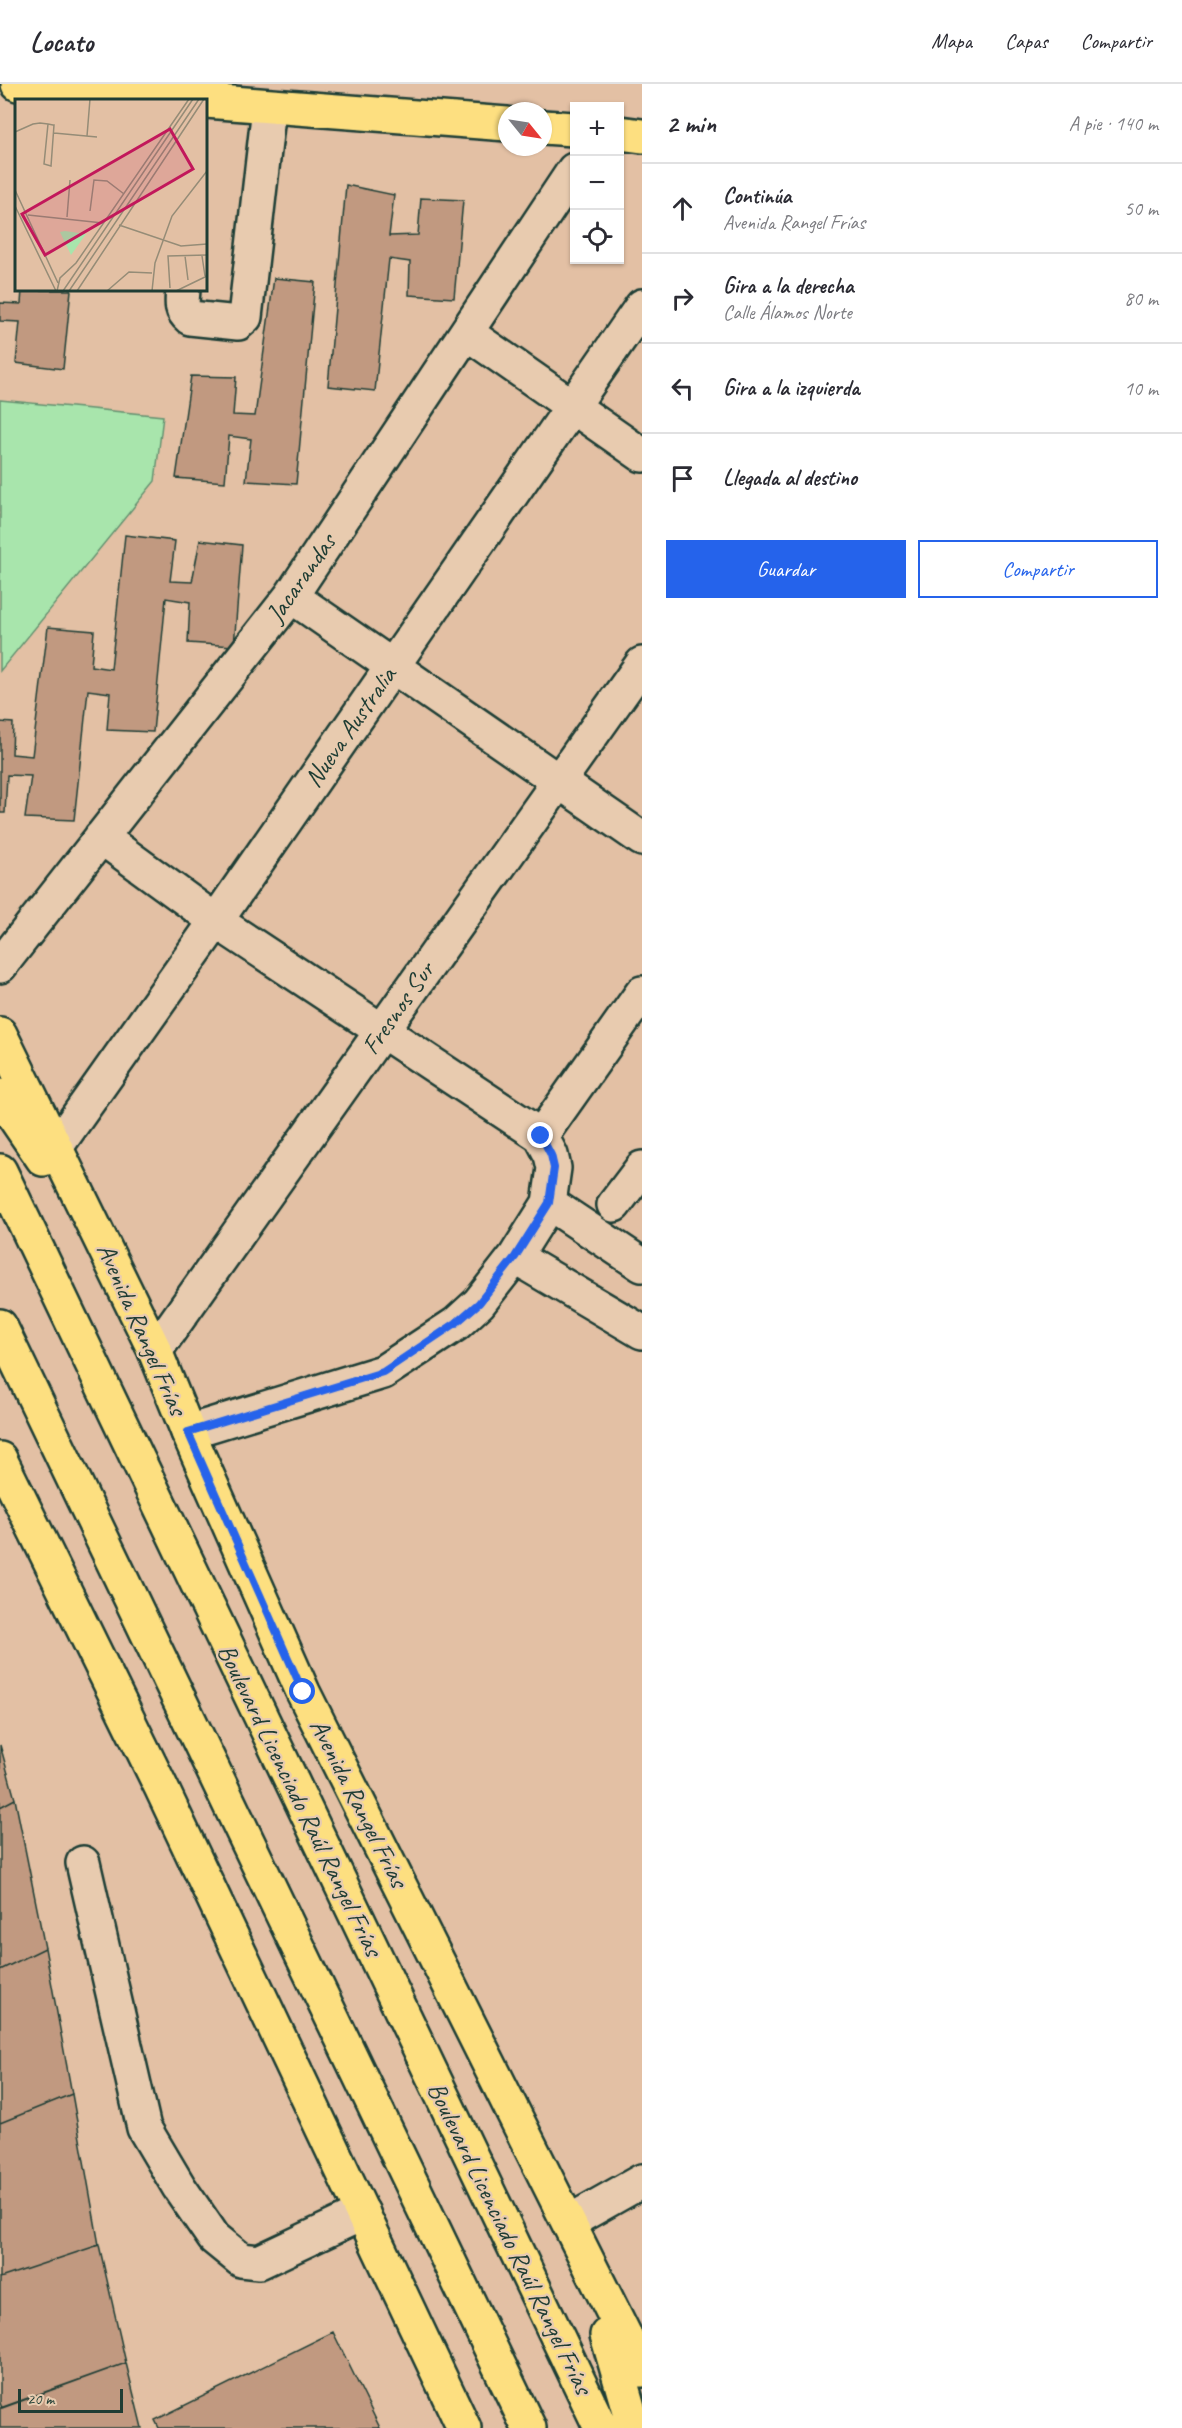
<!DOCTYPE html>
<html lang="es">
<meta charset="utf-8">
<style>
:root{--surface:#fff;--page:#f7f7f7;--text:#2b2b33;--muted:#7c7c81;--line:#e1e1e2;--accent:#2563eb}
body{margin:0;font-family:Caveat,sans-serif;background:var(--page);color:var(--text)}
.controls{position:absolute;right:18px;top:18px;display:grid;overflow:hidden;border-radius:0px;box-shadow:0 2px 4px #0004}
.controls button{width:54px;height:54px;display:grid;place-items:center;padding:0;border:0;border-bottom:2px solid var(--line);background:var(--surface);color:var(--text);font:30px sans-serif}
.compass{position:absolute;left:498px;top:18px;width:54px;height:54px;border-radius:50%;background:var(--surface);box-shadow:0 2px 4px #0004;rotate:120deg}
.scale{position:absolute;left:18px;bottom:15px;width:105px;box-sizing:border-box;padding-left:6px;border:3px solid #1f3d34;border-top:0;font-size:16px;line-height:21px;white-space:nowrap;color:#1f3d34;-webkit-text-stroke:4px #e8cbaf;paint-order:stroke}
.stop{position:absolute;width:18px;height:18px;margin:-14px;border:4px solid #2563eb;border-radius:50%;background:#fff}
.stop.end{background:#2563eb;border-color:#fff;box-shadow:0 2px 6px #0008}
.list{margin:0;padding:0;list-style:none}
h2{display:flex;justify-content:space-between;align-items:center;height:78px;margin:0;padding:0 24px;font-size:26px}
h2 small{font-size:20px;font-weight:400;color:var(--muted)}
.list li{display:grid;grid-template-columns:39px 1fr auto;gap:18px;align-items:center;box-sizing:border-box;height:90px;padding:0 24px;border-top:2px solid var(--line)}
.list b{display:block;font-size:22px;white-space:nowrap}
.list p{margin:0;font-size:20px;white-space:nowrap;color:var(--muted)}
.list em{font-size:20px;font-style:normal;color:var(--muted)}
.actions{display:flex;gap:12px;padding:18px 24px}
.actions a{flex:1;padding:14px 0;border:2px solid var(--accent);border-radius:0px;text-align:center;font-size:21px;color:var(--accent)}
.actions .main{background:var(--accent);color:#fff}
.icon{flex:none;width:33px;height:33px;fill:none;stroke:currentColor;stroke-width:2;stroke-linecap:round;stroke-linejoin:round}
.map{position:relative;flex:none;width:642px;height:2344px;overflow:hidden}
header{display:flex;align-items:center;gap:36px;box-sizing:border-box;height:84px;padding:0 30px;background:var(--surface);border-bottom:2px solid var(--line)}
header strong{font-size:28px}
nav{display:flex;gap:33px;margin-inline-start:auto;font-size:21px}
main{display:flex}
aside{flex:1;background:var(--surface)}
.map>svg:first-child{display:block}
</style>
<header>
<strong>Locato</strong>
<nav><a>Mapa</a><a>Capas</a><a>Compartir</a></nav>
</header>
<main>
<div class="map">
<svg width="642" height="2344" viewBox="0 0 642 2344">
<rect width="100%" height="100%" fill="#e3c0a4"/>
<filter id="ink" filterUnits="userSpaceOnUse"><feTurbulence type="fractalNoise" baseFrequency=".0167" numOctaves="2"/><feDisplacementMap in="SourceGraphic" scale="12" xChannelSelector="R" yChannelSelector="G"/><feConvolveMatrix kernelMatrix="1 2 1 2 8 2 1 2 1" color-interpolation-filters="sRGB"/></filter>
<g filter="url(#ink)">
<path fill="#a8e5ac" stroke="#649170" stroke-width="1.5" d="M 0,316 L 163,332 L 155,397 L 0,587 Z"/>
<path fill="#c19980" stroke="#1f3d34" stroke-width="1.5" d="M 346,101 L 394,111 L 389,152 L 418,151 L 421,114 L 463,116 L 454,214 L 409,211 L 410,178 L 389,175 L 375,307 L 328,302 Z
M 274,194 L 315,198 L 296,400 L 246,397 L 251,355 L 229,352 L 225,398 L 176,394 L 191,292 L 236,293 L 233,331 L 255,332 Z
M 22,206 L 71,206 L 63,285 L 16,279 L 20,238 L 0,237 L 0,219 L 21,220 Z
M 125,451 L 175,457 L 170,497 L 192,498 L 200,456 L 242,461 L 234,562 L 188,559 L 190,518 L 166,514 L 153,648 L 107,646 L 110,609 L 88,606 L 74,736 L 25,734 L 31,692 L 7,691 L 5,729 L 0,729 L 0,638 L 13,639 L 12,670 L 32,672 L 48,543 L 94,547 L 91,582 L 111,585 Z
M 0,1661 L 15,1715 L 0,1723 Z
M 15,1715 L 45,1864 L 0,1886 L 0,1723 Z
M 45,1864 L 72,2010 L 0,2039 L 0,1886 Z
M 72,2010 L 99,2161 L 0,2194 L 0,2039 Z
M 99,2161 L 126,2279 L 2,2324 L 0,2319 L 0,2194 Z
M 333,2248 L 380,2344 L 159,2344 L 155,2336 Z
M 126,2279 L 142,2344 L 0,2344 L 0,2324 Z"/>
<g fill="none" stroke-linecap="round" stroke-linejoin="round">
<defs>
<path id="minor" d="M 183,206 C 182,218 180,226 190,234 L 238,239 L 245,233 L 269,23
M 467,249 L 642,371
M 291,512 L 642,755
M 101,753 L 216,837 L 541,1052 L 551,1071 L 554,1084 L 549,1119 L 515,1173 L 479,1219 L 456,1240 L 383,1288 L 188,1348
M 0,882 L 291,512 L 574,86
M 541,1052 L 642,909
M 56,1063 L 216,837 L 642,222
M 549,1119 L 642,1181
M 614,1121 L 642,1084
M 515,1173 L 642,1248
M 155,1267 L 642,580
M 83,1779 L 144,2044 L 179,2103 L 214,2154 L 241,2176 L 259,2178 L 363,2129
M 569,2138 L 642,2097"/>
<path id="major" d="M 18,0 L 203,16
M 206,17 L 507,40
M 543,43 L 574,45
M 620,49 L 642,52
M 0,950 L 155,1267 L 188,1348 L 303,1608 L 642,2286
M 0,1012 L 43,1075
M 0,1087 L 601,2344
M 0,1242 L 529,2344
M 0,1375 L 161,1703 L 464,2344
M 607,2251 L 634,2344"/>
</defs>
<use href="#minor" stroke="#1f3d34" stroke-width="38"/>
<use href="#major" stroke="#1f3d34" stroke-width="38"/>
<use href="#minor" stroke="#e8cbaf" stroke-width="33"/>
<use href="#major" stroke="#fddf80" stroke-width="33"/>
</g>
</g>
<g fill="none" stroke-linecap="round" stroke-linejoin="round" filter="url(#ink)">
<path stroke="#2563eb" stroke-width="8" d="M 303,1608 L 188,1348 L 383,1288 L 456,1239 L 479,1219 L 515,1173 L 549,1119 L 554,1084 L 551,1071 L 541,1052"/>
</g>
<g text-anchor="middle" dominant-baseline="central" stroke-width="4.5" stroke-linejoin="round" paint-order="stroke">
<g font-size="26" fill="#1f3d34" stroke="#e8cbaf">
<text transform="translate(301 494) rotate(-55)">Jacarandas</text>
<text transform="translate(350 643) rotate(-55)">Nueva Australia</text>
<text transform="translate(398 924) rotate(-55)">Fresnos Sur</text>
<text transform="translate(142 1245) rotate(66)">Avenida Rangel Frías</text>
<text transform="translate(300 1716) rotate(64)">Boulevard Licenciado Raúl Rangel Frías</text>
<text transform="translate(359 1719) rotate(63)">Avenida Rangel Frías</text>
<text transform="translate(510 2154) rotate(64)">Boulevard Licenciado Raúl Rangel Frías</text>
</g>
</g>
<g transform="translate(15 15)">
<rect width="192" height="192" fill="#e3c0a4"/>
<path d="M 50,132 L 71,135 L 56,156 L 45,133 Z" fill="#a8e5ac"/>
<path fill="none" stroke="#958c77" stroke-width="1.5" d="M 0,33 L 18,25 L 25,24 L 33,25 L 38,26 L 39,26 L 36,67 L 29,65 L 33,25M 39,34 L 82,38M 72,37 L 75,0M 0,91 L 43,184M 0,107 L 41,192M 75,112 L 79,81 L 92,82 L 109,95M 13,116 L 88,124M 52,118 L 55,81M 104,126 L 166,147 L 192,145M 170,157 L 173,181M 187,157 L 190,177M 155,189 L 153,157 L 192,156M 42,192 L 45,179 L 61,164 L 174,0M 48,192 L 178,0M 54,192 L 184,0M 62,192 L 189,0M 92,192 L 114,173 L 137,174M 137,192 L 140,164 L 157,117 L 192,72M 161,192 L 192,177"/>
<path fill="#c2185b" fill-opacity="0.15" stroke="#c2185b" stroke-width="3" d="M 155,30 L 178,70 L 30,156 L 7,115 Z"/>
<rect width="192" height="192" fill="none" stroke="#1f3d34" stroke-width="3"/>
</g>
</svg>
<div class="controls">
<button>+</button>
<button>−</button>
<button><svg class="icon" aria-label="locate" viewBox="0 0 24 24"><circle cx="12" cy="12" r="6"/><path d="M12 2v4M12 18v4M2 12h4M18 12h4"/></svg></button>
</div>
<svg class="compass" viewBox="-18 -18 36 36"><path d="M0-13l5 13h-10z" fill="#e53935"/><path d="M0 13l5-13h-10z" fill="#7c7c81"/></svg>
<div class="scale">20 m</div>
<div class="stop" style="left:303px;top:1608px"></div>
<div class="stop end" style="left:541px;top:1052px"></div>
</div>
<aside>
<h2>2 min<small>A pie · 140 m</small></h2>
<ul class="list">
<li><svg class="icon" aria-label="ahead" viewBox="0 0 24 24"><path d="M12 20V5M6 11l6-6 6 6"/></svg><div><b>Continúa</b><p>Avenida Rangel Frías</p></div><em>50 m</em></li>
<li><svg class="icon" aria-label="right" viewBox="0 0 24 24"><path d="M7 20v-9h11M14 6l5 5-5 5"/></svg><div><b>Gira a la derecha</b><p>Calle Álamos Norte</p></div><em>80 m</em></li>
<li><svg class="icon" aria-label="left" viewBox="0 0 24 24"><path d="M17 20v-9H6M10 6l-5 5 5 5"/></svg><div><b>Gira a la izquierda</b></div><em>10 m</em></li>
<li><svg class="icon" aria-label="arrive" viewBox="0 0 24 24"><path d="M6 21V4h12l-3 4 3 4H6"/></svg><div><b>Llegada al destino</b></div></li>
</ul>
<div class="actions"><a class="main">Guardar</a><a>Compartir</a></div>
</aside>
</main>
